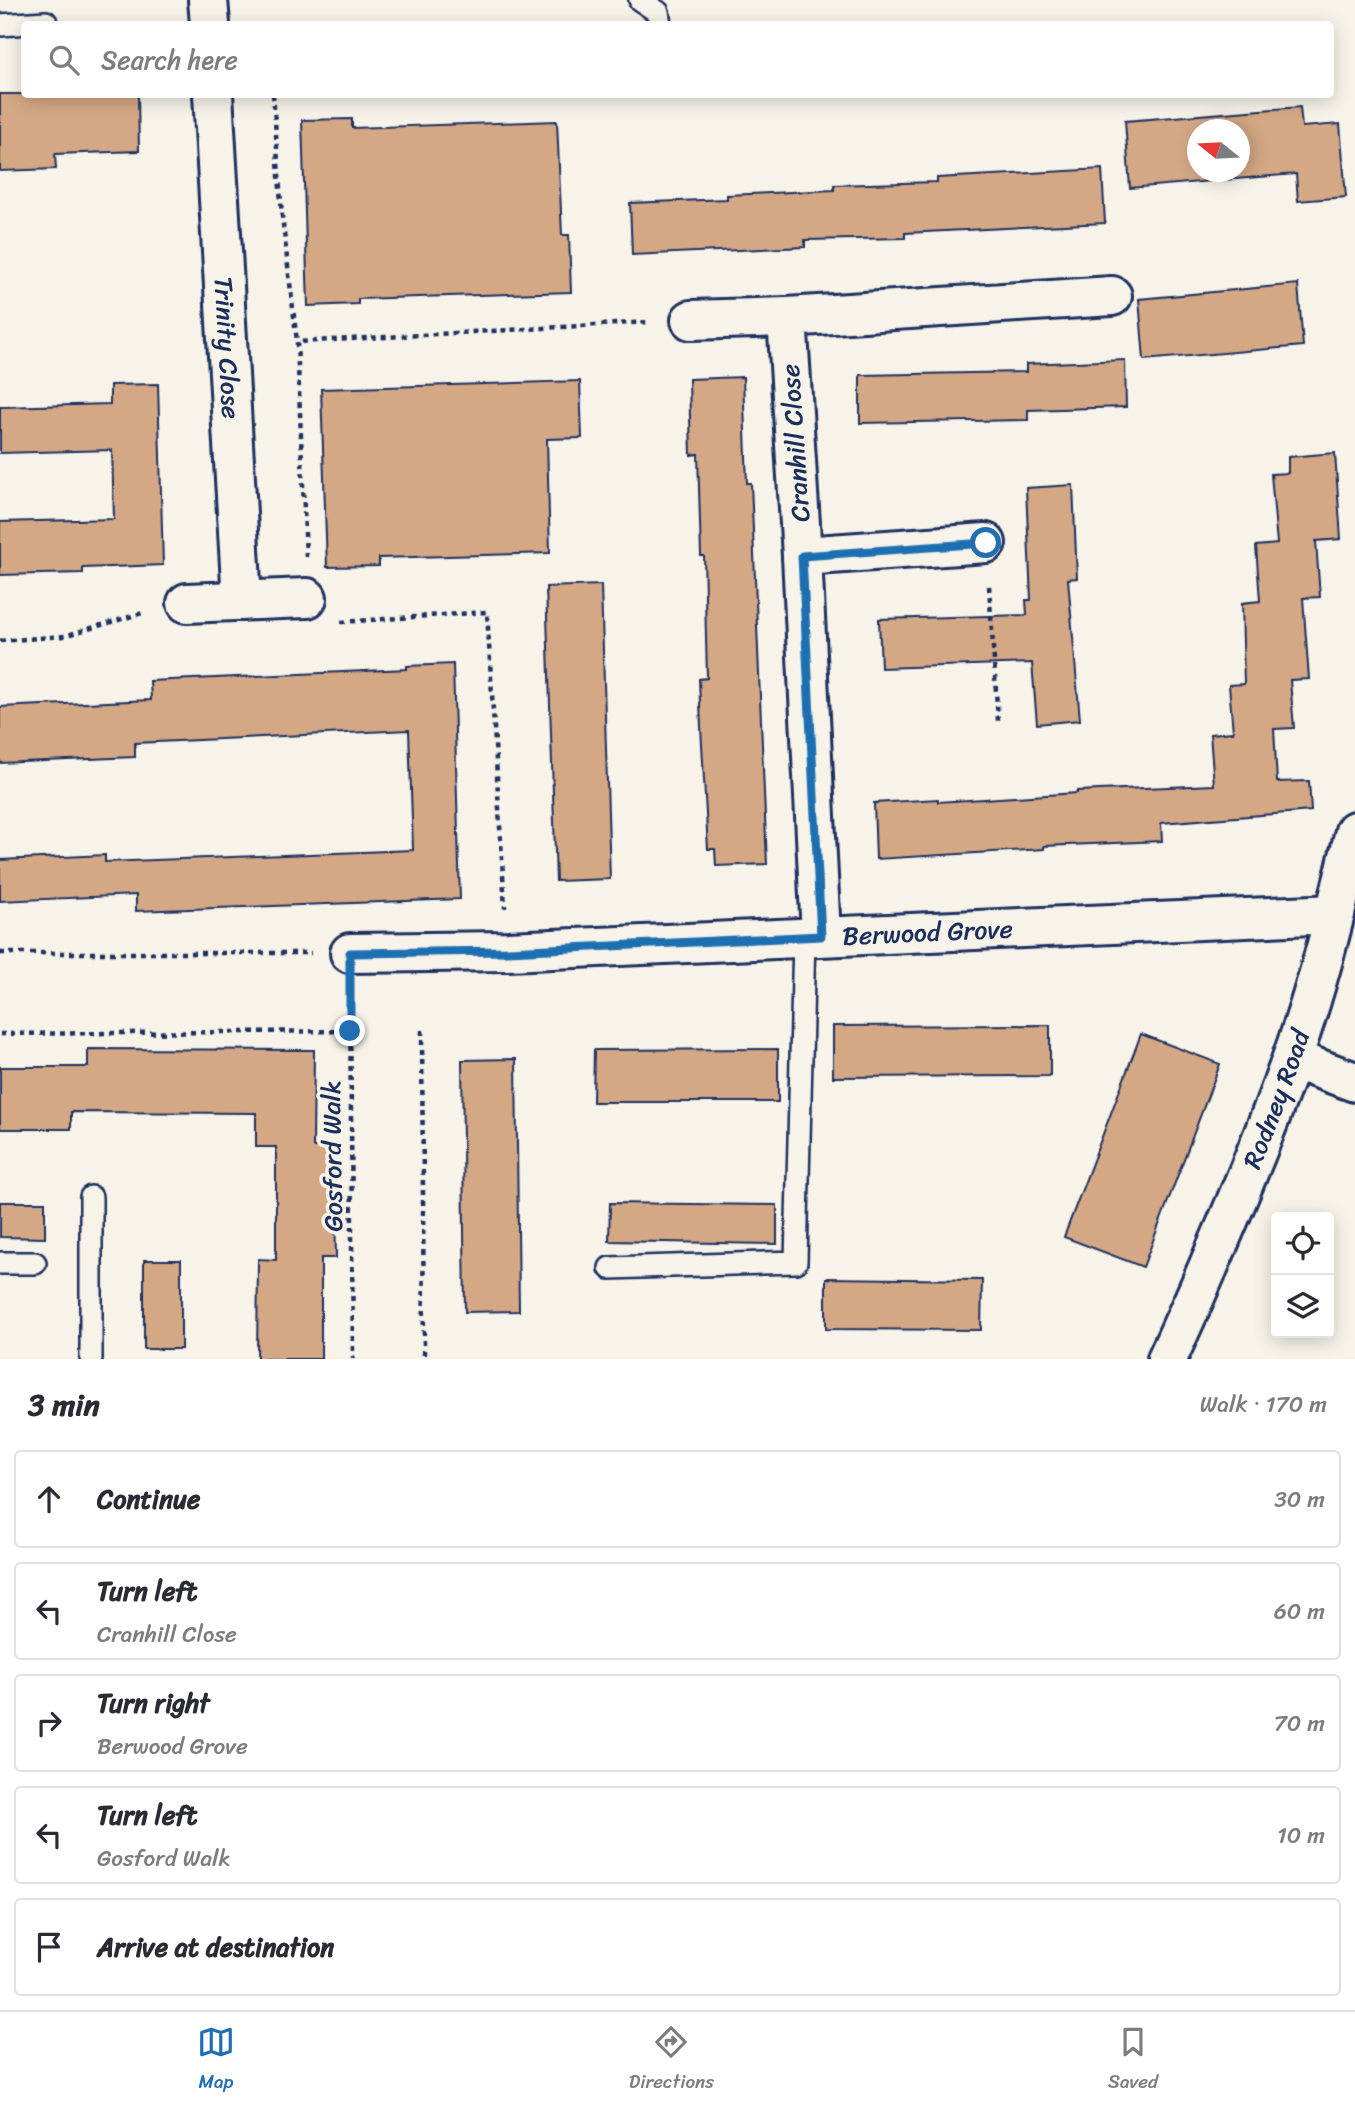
<!DOCTYPE html>
<meta charset="utf-8">
<style>
:root{--surface:#fff;--page:#f2f2f3;--text:#2b2b33;--muted:#7c7c81;--line:#e1e1e2;--accent:#1f6fb2}
body{margin:0;font-family:Sriracha,sans-serif;background:var(--page);color:var(--text)}
.controls{position:absolute;right:21px;bottom:21px;display:grid;overflow:hidden;border-radius:7px;box-shadow:0 4px 18px #0003}
.controls button{width:63px;height:63px;display:grid;place-items:center;padding:0;border:0;border-bottom:2px solid var(--line);background:var(--surface);color:var(--text);font:35px sans-serif}
.compass{position:absolute;left:1187px;top:119px;width:63px;height:63px;border-radius:50%;background:var(--surface);box-shadow:0 4px 18px #0003;rotate:288deg}
.stop{position:absolute;width:21px;height:21px;margin:-16px;border:5px solid #1f6fb2;border-radius:50%;background:#fff}
.stop.end{background:#1f6fb2;border-color:#fff;box-shadow:0 2px 7px #0008}
.list{margin:0;padding:0;list-style:none}
h2{display:flex;justify-content:space-between;align-items:center;height:91px;margin:0;padding:0 28px;font-size:30px}
h2 small{font-size:23px;font-weight:400;color:var(--muted)}
.list li{display:grid;grid-template-columns:46px 1fr auto;gap:21px;align-items:center;box-sizing:border-box;height:98px;margin:0 14px 14px;padding:0 14px;border:2px solid var(--line);border-radius:7px}
.list b{display:block;font-size:26px;white-space:nowrap}
.list p{margin:0;font-size:23px;white-space:nowrap;color:var(--muted)}
.list em{font-size:23px;font-style:normal;color:var(--muted)}
.icon{flex:none;width:38px;height:38px;fill:none;stroke:currentColor;stroke-width:2;stroke-linecap:round;stroke-linejoin:round}
.map{position:relative;flex:none;width:1355px;height:1359px;overflow:hidden}
.search{position:absolute;background:var(--surface);box-shadow:0 4px 18px #0003;left:21px;right:21px;top:21px;height:77px;display:flex;align-items:center;gap:18px;box-sizing:border-box;padding:0 24px;border-radius:7px;color:var(--muted);font-size:26px}
.sheet{height:651px;background:var(--surface)}
nav{display:flex;justify-content:space-around;align-items:center;box-sizing:border-box;height:98px;border-top:2px solid var(--line);background:var(--surface);font-size:19px;color:var(--muted)}
nav a{display:grid;justify-items:center;gap:4px}
nav .on{color:var(--accent)}
.map>svg:first-child{display:block}
</style>
<div class="map">
<svg width="1355" height="1359" viewBox="0 0 1355 1359">
<rect width="100%" height="100%" fill="#f7f3e8"/>
<filter id="ink" filterUnits="userSpaceOnUse"><feTurbulence type="fractalNoise" baseFrequency=".0143" numOctaves="2"/><feDisplacementMap in="SourceGraphic" scale="14" xChannelSelector="R" yChannelSelector="G"/><feConvolveMatrix kernelMatrix="1 2 1 2 8 2 1 2 1" color-interpolation-filters="sRGB"/></filter>
<g filter="url(#ink)">
<path fill="#d4a885" stroke="#1b2f5e" stroke-width="2" fill-rule="evenodd" d="M 0,94 L 138,94 L 139,151 L 55,154 L 56,169 L 0,171 Z
M 1300,107 L 1302,127 L 1340,124 L 1346,197 L 1298,201 L 1296,174 L 1130,188 L 1125,121 ZM 1198,130 L 1240,130 L 1240,172 L 1198,172 Z
M 352,119 L 352,128 L 557,121 L 562,235 L 569,235 L 571,292 L 358,299 L 358,304 L 308,306 L 302,120 Z
M 1102,169 L 1105,223 L 905,233 L 905,238 L 805,240 L 805,247 L 632,255 L 630,203 L 727,199 L 727,195 L 834,190 L 834,185 L 937,182 L 937,178 Z
M 1298,284 L 1303,346 L 1144,360 L 1139,299 Z
M 1125,360 L 1126,407 L 1028,410 L 1028,420 L 860,423 L 860,375 L 1026,372 L 1026,364 Z
M 743,377 L 747,483 L 751,483 L 767,864 L 716,866 L 715,849 L 708,849 L 701,727 L 699,679 L 707,678 L 704,556 L 701,556 L 698,454 L 691,455 L 689,379 Z
M 580,381 L 582,438 L 547,439 L 550,553 L 379,558 L 379,566 L 327,567 L 321,389 Z
M 158,384 L 163,565 L 83,568 L 83,573 L 0,575 L 0,522 L 114,519 L 112,450 L 0,453 L 0,407 L 110,404 L 110,385 Z
M 1335,453 L 1341,539 L 1316,541 L 1320,597 L 1303,598 L 1309,679 L 1290,680 L 1294,728 L 1274,729 L 1277,782 L 1309,781 L 1311,811 L 1161,823 L 1162,841 L 1044,846 L 1044,849 L 876,859 L 874,803 L 938,799 L 938,802 L 1077,793 L 1077,791 L 1214,785 L 1210,734 L 1233,732 L 1229,685 L 1244,684 L 1242,603 L 1260,601 L 1256,546 L 1277,544 L 1271,474 L 1288,473 L 1288,457 Z
M 1073,485 L 1077,578 L 1068,579 L 1080,720 L 1037,724 L 1032,663 L 881,668 L 879,619 L 1027,615 L 1026,600 L 1031,600 L 1026,488 Z
M 601,585 L 610,879 L 556,881 L 546,587 Z
M 453,664 L 460,899 L 136,911 L 136,895 L 0,901 L 0,860 L 105,855 L 105,862 L 413,850 L 409,730 L 135,743 L 135,757 L 0,763 L 0,707 L 151,700 L 150,681 L 407,669 L 407,666 Z
M 1050,1025 L 1050,1076 L 833,1077 L 833,1026 Z
M 1141,1034 L 1220,1064 L 1143,1267 L 1064,1237 Z
M 88,1049 L 314,1050 L 313,1147 L 334,1147 L 336,1258 L 321,1258 L 321,1359 L 257,1359 L 258,1259 L 276,1260 L 276,1147 L 256,1147 L 256,1113 L 71,1112 L 71,1129 L 0,1129 L 0,1067 L 88,1067 Z
M 778,1049 L 778,1102 L 593,1102 L 594,1050 Z
M 516,1059 L 519,1311 L 465,1312 L 462,1060 Z
M 0,1202 L 45,1202 L 45,1238 L 0,1237 Z
M 610,1203 L 777,1205 L 777,1244 L 609,1241 Z
M 144,1260 L 181,1260 L 181,1349 L 144,1349 Z
M 826,1278 L 982,1280 L 981,1330 L 826,1329 Z"/>
<g fill="none" stroke-linecap="round" stroke-linejoin="round">
<defs>
<path id="lane" d="M 640,0 L 658,12 L 660,24
M 0,25 L 46,22
M 0,1263 L 35,1263
M 610,1268 L 796,1262 L 804,937
M 91,1359 L 91,1197"/>
<g id="street">
<path d="M 208,0 L 210,24"/>
<path id="s1" d="M 213,94 L 242,601"/>
<path d="M 691,320 L 787,317"/>
<path d="M 802,556 L 986,543"/>
<path d="M 187,603 L 307,598"/>
<path d="M 821,936 L 802,556 L 787,317 L 1112,296"/>
<path id="s2" d="M 350,953 L 508,951 L 1335,914"/>
<path d="M 1292,1059 L 1355,1082"/>
<path id="s3" d="M 1167,1359 C 1212,1261 1255,1162 1291,1061 C 1318,986 1337,908 1355,831"/>
</g>
</defs>
<use href="#lane" stroke="#1b2f5e" stroke-width="26"/>
<use href="#street" stroke="#1b2f5e" stroke-width="44"/>
<path stroke="#1b2f5e" stroke-width="4.5" stroke-dasharray="5 5" stroke-linecap="butt" d="M 273,94 L 282,216 L 297,342
M 306,557 L 297,342 L 650,322
M 989,586 L 998,721
M 341,622 L 487,612 L 505,908
M 0,641 L 64,636 L 146,612
M 0,953 L 311,953
M 350,996 L 353,1359
M 422,1030 L 424,1359
M 0,1034 L 350,1031"/>
<use href="#lane" stroke="#f7f3e8" stroke-width="21"/>
<use href="#street" stroke="#f7f3e8" stroke-width="38"/>
</g>
</g>
<g fill="none" stroke-linecap="round" stroke-linejoin="round" filter="url(#ink)">
<path stroke="#1f6fb2" stroke-width="9" d="M 350,1031 L 350,953 L 508,951 L 821,936 L 802,556 L 986,543"/>
</g>
<g text-anchor="middle" dominant-baseline="central" stroke-width="7" stroke-linejoin="round" paint-order="stroke">
<g font-size="26" fill="#1b2f5e" stroke="#f7f3e8">
<text stroke="none"><textPath href="#s1" startOffset="254">Trinity Close</textPath></text>
<text transform="translate(795 443) rotate(-94)">Cranhill Close</text>
<text stroke="none"><textPath href="#s2" startOffset="578">Berwood Grove</textPath></text>
<text stroke="none"><textPath href="#s3" startOffset="282">Rodney Road</textPath></text>
<text transform="translate(332 1156) rotate(-91)">Gosford Walk</text>
</g>
</g>
</svg>
<div class="controls">
<button><svg class="icon" aria-label="locate" viewBox="0 0 24 24"><circle cx="12" cy="12" r="6"/><path d="M12 2v4M12 18v4M2 12h4M18 12h4"/></svg></button>
<button><svg class="icon" aria-label="layers" viewBox="0 0 24 24"><path d="M12 4l9 5-9 5-9-5zM3 14l9 5 9-5"/></svg></button>
</div>
<svg class="compass" viewBox="-18 -18 36 36"><path d="M0-13l5 13h-10z" fill="#e53935"/><path d="M0 13l5-13h-10z" fill="#7c7c81"/></svg>
<div class="stop" style="left:986px;top:543px"></div>
<div class="stop end" style="left:350px;top:1031px"></div>
<div class="search"><svg class="icon" aria-label="search" viewBox="0 0 24 24"><circle cx="10" cy="10" r="6"/><path d="M15 15l6 6"/></svg>Search here</div>
</div>
<section class="sheet">
<h2>3 min<small>Walk · 170 m</small></h2>
<ul class="list">
<li><svg class="icon" aria-label="ahead" viewBox="0 0 24 24"><path d="M12 20V5M6 11l6-6 6 6"/></svg><div><b>Continue</b></div><em>30 m</em></li>
<li><svg class="icon" aria-label="left" viewBox="0 0 24 24"><path d="M17 20v-9H6M10 6l-5 5 5 5"/></svg><div><b>Turn left</b><p>Cranhill Close</p></div><em>60 m</em></li>
<li><svg class="icon" aria-label="right" viewBox="0 0 24 24"><path d="M7 20v-9h11M14 6l5 5-5 5"/></svg><div><b>Turn right</b><p>Berwood Grove</p></div><em>70 m</em></li>
<li><svg class="icon" aria-label="left" viewBox="0 0 24 24"><path d="M17 20v-9H6M10 6l-5 5 5 5"/></svg><div><b>Turn left</b><p>Gosford Walk</p></div><em>10 m</em></li>
<li><svg class="icon" aria-label="arrive" viewBox="0 0 24 24"><path d="M6 21V4h12l-3 4 3 4H6"/></svg><div><b>Arrive at destination</b></div></li>
</ul>
</section>
<nav>
<a class="on"><svg class="icon" aria-label="map" viewBox="0 0 24 24"><path d="M3 6l6-2 6 2 6-2v14l-6 2-6-2-6 2zM9 4v14M15 6v14"/></svg>Map</a>
<a><svg class="icon" aria-label="directions" viewBox="0 0 24 24"><path d="M12 3l9 9-9 9-9-9zM9 14v-3h6M13 9l2 2-2 2"/></svg>Directions</a>
<a><svg class="icon" aria-label="saved" viewBox="0 0 24 24"><path d="M7 4h10v16l-5-4-5 4z"/></svg>Saved</a>
</nav>
